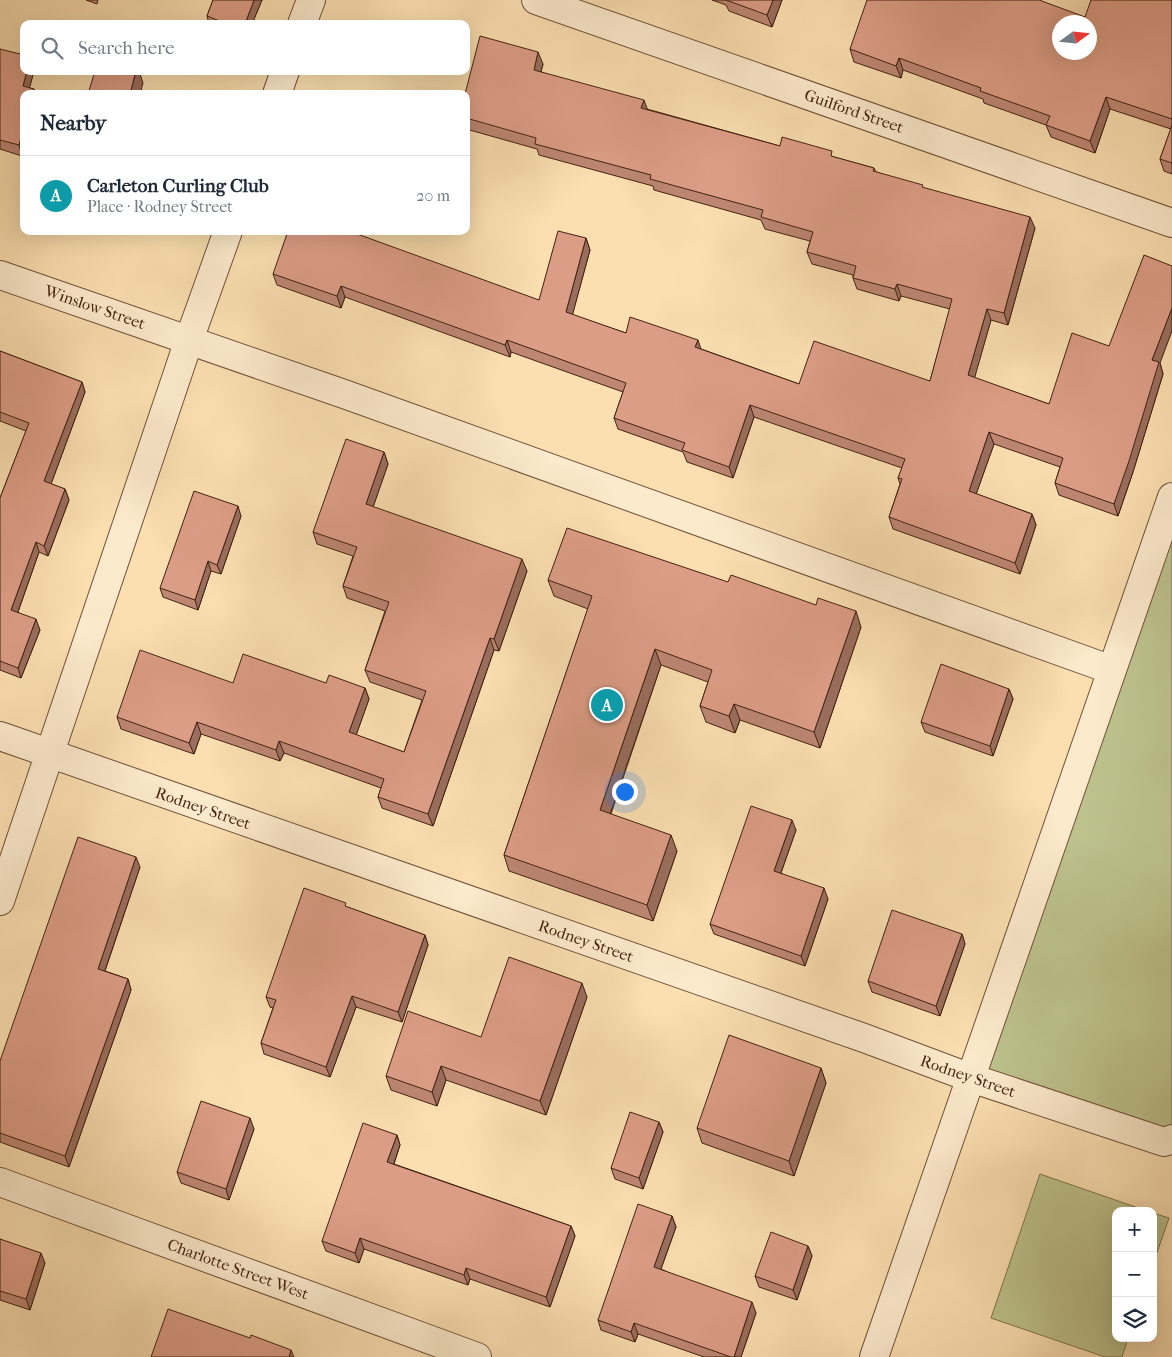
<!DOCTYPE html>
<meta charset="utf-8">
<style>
:root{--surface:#fff;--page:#f2f2f3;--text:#1f2937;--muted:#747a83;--line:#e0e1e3;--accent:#d93025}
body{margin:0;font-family:"IM FELL French Canon",serif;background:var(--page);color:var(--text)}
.controls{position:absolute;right:15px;bottom:15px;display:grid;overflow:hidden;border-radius:10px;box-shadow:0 5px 20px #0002}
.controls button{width:45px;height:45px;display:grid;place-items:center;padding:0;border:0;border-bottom:1px solid var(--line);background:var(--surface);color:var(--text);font:25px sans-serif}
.compass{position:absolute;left:1052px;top:15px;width:45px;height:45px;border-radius:50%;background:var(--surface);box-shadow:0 5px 20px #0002;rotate:75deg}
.you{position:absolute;left:624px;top:791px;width:18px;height:18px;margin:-12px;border:4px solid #fff;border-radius:50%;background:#1a73e8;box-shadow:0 0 0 8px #1a73e833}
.badge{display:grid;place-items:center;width:32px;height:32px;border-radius:50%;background:var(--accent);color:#fff;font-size:16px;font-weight:700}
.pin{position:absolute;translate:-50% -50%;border:2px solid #fff;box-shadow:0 1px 5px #0006}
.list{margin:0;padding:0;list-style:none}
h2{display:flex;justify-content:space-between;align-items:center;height:65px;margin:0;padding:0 20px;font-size:21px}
h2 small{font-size:16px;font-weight:400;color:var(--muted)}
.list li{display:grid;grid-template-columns:32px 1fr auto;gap:15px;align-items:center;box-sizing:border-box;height:80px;padding:0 20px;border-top:1px solid var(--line)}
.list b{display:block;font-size:19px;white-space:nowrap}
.list p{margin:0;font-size:16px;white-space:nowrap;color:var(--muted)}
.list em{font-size:16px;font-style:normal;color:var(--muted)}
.icon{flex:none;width:28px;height:28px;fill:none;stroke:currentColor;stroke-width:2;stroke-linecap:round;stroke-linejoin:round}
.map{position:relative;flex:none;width:1172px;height:1357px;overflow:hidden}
.search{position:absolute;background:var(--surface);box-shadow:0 5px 20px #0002;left:20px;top:20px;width:450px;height:55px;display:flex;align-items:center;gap:12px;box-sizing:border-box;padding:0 18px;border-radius:10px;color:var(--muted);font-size:19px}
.panel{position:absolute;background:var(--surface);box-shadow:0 5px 20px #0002;left:20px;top:90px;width:450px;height:145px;border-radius:10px}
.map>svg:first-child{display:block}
</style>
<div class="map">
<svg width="1172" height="1357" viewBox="0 0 1172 1357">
<rect width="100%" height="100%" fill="#fbdfb1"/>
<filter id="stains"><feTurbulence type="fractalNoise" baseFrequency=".004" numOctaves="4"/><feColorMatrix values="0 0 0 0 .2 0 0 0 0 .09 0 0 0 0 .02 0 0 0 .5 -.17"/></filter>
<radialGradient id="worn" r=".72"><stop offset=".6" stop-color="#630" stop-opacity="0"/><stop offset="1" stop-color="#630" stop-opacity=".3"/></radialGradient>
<path fill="#bdc28d" stroke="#80724e" d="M 1172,497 L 1172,1139 L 971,1078 Z
M 1040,1174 L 1147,1211 L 1116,1211 L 1116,1338 L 1128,1338 L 1122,1357 L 1105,1357 L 991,1318 Z
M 1153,1213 L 1169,1218 L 1153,1264 Z"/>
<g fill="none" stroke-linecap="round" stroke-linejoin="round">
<defs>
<path id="minor" d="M 536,0 L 1172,223
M 302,24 L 311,0
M 277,94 L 285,71
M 0,275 L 344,394 L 1112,670
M 0,736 L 864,1038 L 971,1078 L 1164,1142 L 1172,1139
M 0,901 L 189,340 L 228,231
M 0,1182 L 477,1357
M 874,1357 L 1172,497"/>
</defs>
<use href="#minor" stroke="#715138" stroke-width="30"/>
<use href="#minor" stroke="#fceacc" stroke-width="28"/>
</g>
<path fill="#bd8773" stroke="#432210" d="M 86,0 L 98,0 L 97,4 Z
M 213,0 L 262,0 L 252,24 L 209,24 L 207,16 Z
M 712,0 L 782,0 L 772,27 L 729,11 L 726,5 Z
M 1172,0 L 1172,174 L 1164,171 L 1160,159 L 1171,129 L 1110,109 L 1095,153 L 1051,137 L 1046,125 L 984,103 L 983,99 L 903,70 L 901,78 L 854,62 L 850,49 L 1085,17 Z
M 0,49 L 24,71 L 34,71 L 29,88 L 34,89 L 36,94 L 24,94 L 22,156 L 0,149 Z
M 543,64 L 541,72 L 647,109 L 780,146 L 834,157 L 874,168 L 876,172 L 924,188 L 1035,228 L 1008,325 L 991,320 L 974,378 L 1049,404 L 1160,363 L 1163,374 L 1133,472 L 1118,516 L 1059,495 L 1055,483 L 1060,467 L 994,444 L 976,494 L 1032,514 L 1036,525 L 1020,574 L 893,529 L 889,517 L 900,484 L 898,478 L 902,468 L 754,417 L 733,478 L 687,462 L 683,452 L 618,429 L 614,418 L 623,392 L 511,352 L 510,357 L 345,297 L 341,308 L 277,285 L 273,274 L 539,300 L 586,238 L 590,250 L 572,315 L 626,333 L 701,349 L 799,384 L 930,381 L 950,309 L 901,296 L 899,301 L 857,289 L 853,278 L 853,275 L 812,264 L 807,252 L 810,241 L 765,229 L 761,220 L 654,190 L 653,186 L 539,155 L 537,149 L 466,129 L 466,94 Z
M 0,351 L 82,382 L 85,392 L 51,484 L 65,489 L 69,500 L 48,556 L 39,552 L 18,612 L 40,630 L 21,678 L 0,670 L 0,498 L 26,431 L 0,421 Z
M 384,452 L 388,464 L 373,507 L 527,571 L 499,651 L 494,650 L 433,826 L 382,808 L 378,797 L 381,788 L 284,753 L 280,761 L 201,734 L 194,754 L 121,729 L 117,717 L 233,683 L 326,683 L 365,688 L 369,699 L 356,735 L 404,752 L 422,700 L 370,682 L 365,670 L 385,611 L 347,598 L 343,586 L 353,556 L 317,544 L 313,532 Z
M 241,516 L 221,574 L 211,571 L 198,610 L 163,597 L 160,588 Z
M 548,580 L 861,627 L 820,748 L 740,720 L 735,733 L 706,722 L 700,706 L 708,682 L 661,665 L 611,814 L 677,851 L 653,921 L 509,871 L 504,855 L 588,609 L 554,596 Z
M 1009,689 L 1013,699 L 993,756 L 925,732 L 921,722 Z
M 796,830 L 781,873 L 828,899 L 805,966 L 714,934 L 710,924 Z
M 140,867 L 105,971 L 128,979 L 131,990 L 69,1167 L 0,1142 L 0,1061 Z
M 347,907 L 425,935 L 428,945 L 402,1022 L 356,1007 L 330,1077 L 264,1054 L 261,1043 L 273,1008 L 270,1007 L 266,997 Z
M 962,934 L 965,944 L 940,1016 L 872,992 L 868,981 Z
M 587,997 L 546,1115 L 446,1080 L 437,1106 L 391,1090 L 386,1076 L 481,1037 Z
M 821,1068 L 826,1083 L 794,1176 L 702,1143 L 697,1128 Z
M 659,1122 L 663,1132 L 643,1189 L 615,1179 L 611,1168 Z
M 254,1129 L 229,1200 L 181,1183 L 177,1172 Z
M 397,1135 L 400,1145 L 394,1164 L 571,1226 L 575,1236 L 550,1307 L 470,1279 L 468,1285 L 364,1249 L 359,1263 L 326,1251 L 322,1241 Z
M 672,1216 L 676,1227 L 661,1269 L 756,1313 L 741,1357 L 704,1357 L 638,1334 L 635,1342 L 601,1330 L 598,1320 Z
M 0,1239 L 45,1263 L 30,1310 L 0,1300 Z
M 808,1246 L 812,1256 L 797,1300 L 759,1287 L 755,1276 Z"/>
<path fill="#9a6e5e" stroke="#432210" d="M 254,0 L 262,0 L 252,24 L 245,24 Z
M 773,0 L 782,0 L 772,27 L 767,15 Z
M 538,52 L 543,64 L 538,81 L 534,70 Z
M 899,58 L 903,70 L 901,78 L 896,66 Z
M 27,71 L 34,71 L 28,94 L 23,86 Z
M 136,71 L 139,71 L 143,83 L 140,94 L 130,94 Z
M 1106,97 L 1110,109 L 1095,153 L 1090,141 Z
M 644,100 L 648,111 L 641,108 Z
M 24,127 L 24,151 L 22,156 L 19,145 Z
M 1030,217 L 1035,228 L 1008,325 L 1004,313 Z
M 586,238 L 590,250 L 570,324 L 566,312 Z
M 897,284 L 901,296 L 899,301 L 895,289 Z
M 341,286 L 345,297 L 341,308 L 337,296 Z
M 1172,308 L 1172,331 L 1160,363 L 1163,374 L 1133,472 L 1118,516 L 1114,504 L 1152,360 Z
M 987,309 L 991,320 L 972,387 L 968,375 Z
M 507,340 L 511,352 L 510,357 L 505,345 Z
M 698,340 L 702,352 L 695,347 Z
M 82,382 L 85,392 L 48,492 L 44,481 Z
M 750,405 L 754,417 L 733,478 L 729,467 Z
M 989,432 L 994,444 L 973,503 L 969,491 Z
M 384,452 L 388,464 L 370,516 L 366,504 Z
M 65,489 L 69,500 L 48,556 L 44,546 Z
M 238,506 L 241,516 L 221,574 L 217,565 Z
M 1032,514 L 1036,525 L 1020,574 L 1015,563 Z
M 36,542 L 39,552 L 15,620 L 11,610 Z
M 522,559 L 527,571 L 499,651 L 494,639 Z
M 208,561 L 211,571 L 198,610 L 195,600 Z
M 856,611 L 861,627 L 820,748 L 814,732 Z
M 36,619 L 40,630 L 21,678 L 18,668 Z
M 490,638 L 494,650 L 433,826 L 428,814 Z
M 655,649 L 661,665 L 606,826 L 600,810 Z
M 365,688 L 369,699 L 353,744 L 349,732 Z
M 1009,689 L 1013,699 L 993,756 L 990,746 Z
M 734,704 L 740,720 L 735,733 L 729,716 Z
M 197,722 L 201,734 L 194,754 L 189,743 Z
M 279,741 L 284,753 L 280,761 L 276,750 Z
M 792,820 L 796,830 L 778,881 L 774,871 Z
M 671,835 L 677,851 L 653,921 L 647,905 Z
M 136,857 L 140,867 L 102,979 L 98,969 Z
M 824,888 L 828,899 L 805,966 L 801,956 Z
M 962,934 L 965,944 L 940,1016 L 936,1006 Z
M 425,935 L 428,945 L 402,1022 L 398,1012 Z
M 128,979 L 131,990 L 69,1167 L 65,1156 Z
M 582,983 L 587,997 L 546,1115 L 540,1101 Z
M 352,996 L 356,1007 L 330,1077 L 326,1067 Z
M 441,1066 L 446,1080 L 437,1106 L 432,1092 Z
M 821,1068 L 826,1083 L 794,1176 L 789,1161 Z
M 250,1118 L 254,1129 L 229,1200 L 226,1189 Z
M 659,1122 L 663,1132 L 643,1189 L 639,1178 Z
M 397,1135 L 400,1145 L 391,1172 L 387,1162 Z
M 672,1216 L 676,1227 L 658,1277 L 654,1267 Z
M 571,1226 L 575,1236 L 550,1307 L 546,1297 Z
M 360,1238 L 364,1249 L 359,1263 L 355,1253 Z
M 808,1246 L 812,1256 L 797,1300 L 793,1290 Z
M 41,1253 L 45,1263 L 30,1310 L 26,1299 Z
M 466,1268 L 470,1279 L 468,1285 L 464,1275 Z
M 752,1302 L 756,1313 L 741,1357 L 734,1357 Z
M 634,1323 L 638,1334 L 635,1342 L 631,1332 Z
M 291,1350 L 294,1357 L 289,1357 Z"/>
<path fill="#dc9d86" stroke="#432210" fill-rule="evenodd" d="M 213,0 L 254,0 L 245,24 L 227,24 L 207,16 Z
M 726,0 L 773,0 L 767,15 Z
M 867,0 L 1039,0 L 1085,17 L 1091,0 L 1172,0 L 1172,119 L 1106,97 L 1090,141 L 1046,125 L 1050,116 L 980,91 L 981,88 L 899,58 L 896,66 L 850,49 ZM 1060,22 L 1090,22 L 1090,52 L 1060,52 Z
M 480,36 L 538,52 L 534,70 L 644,100 L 641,108 L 780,146 L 782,137 L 832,151 L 831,156 L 874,168 L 873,171 L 923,185 L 922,187 L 1030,217 L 1004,313 L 987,309 L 968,375 L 1049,404 L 1072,333 L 1109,346 L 1144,255 L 1172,266 L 1172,308 L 1152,360 L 1159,362 L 1129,461 L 1114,504 L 1055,483 L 1063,458 L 989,432 L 969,491 L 1032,514 L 1015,563 L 889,517 L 902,479 L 898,478 L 905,459 L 750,405 L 729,467 L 682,450 L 685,443 L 614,418 L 626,383 L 507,340 L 505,345 L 341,286 L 337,296 L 273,274 L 288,231 L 349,231 L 539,300 L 558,231 L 586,238 L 566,312 L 626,333 L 630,317 L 698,340 L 695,347 L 799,384 L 814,341 L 930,381 L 952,299 L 897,284 L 895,289 L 853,278 L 856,266 L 807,252 L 813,232 L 761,217 L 763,210 L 650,179 L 651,175 L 535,144 L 536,138 L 466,118 L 466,94 L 465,94 Z
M 0,49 L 24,55 L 24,71 L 27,71 L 23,86 L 34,89 L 33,94 L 24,94 L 24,127 L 19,145 L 0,140 Z
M 95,71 L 136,71 L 130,94 L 88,94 Z
M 1172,125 L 1172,163 L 1160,159 Z
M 0,351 L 82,382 L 44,481 L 65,489 L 44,546 L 36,542 L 11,610 L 36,619 L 18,668 L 0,661 L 0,498 L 29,423 L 0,412 Z
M 346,439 L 384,452 L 366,504 L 522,559 L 494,639 L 490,638 L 428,814 L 378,797 L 384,779 L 279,741 L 276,750 L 197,722 L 189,743 L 117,717 L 140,650 L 233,683 L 243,654 L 326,683 L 329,675 L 365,688 L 349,732 L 404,752 L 426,691 L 365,670 L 389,602 L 343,586 L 357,547 L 313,532 Z
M 194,491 L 238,506 L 217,565 L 208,561 L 195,600 L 160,588 Z
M 567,528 L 728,582 L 731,575 L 816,605 L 818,598 L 856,611 L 814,732 L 734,704 L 729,716 L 700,706 L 712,670 L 655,649 L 600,810 L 671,835 L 647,905 L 504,855 L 592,596 L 548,580 Z
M 941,664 L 1009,689 L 990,746 L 921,722 Z
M 751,806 L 792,820 L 774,871 L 824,888 L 801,956 L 710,924 Z
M 78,837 L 136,857 L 98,969 L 128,979 L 65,1156 L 0,1133 L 0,1061 Z
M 304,888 L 346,903 L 345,906 L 425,935 L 398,1012 L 352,996 L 326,1067 L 261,1043 L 276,1000 L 266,997 Z
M 892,910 L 962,934 L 936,1006 L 868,981 Z
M 509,957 L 582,983 L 540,1101 L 441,1066 L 432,1092 L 386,1076 L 408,1011 L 481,1037 Z
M 729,1035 L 821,1068 L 789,1161 L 697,1128 Z
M 201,1101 L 250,1118 L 226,1189 L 177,1172 Z
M 630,1112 L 659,1122 L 639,1178 L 611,1168 Z
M 363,1123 L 397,1135 L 387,1162 L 571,1226 L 546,1297 L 466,1268 L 464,1275 L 360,1238 L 355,1253 L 322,1241 Z
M 638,1204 L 672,1216 L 654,1267 L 752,1302 L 734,1357 L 731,1357 L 634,1323 L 631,1332 L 598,1320 Z
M 771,1232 L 808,1246 L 793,1290 L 755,1276 Z
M 0,1239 L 41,1253 L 26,1299 L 0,1291 Z
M 168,1309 L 250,1338 L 251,1335 L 291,1350 L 289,1357 L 151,1357 Z"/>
<g text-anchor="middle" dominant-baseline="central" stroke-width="5" stroke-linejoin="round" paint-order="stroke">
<g font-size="16" fill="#432210" stroke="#fceacc">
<text transform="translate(854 111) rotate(19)">Guilford Street</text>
<text transform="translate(95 307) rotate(19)">Winslow Street</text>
<text transform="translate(203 808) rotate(19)">Rodney Street</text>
<text transform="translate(586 941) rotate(19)">Rodney Street</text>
<text transform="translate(968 1076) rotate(19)">Rodney Street</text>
<text transform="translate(238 1269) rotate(20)">Charlotte Street West</text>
</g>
</g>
<rect width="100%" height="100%" filter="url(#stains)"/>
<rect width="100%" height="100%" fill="url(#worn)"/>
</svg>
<div class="controls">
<button>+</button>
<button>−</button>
<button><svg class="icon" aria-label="layers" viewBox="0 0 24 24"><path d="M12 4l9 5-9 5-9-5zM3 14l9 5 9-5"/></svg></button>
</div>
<svg class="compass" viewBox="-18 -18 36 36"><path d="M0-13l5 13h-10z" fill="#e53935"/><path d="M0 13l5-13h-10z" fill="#747a83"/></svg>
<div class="you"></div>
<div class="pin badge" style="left:607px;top:705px;background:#0f9aa8">A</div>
<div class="search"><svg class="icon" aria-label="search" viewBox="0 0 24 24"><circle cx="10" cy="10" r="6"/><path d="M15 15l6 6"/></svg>Search here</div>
<section class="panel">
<h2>Nearby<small></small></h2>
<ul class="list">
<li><span class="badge" style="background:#0f9aa8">A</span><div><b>Carleton Curling Club</b><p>Place · Rodney Street</p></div><em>20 m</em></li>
</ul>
</section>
</div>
